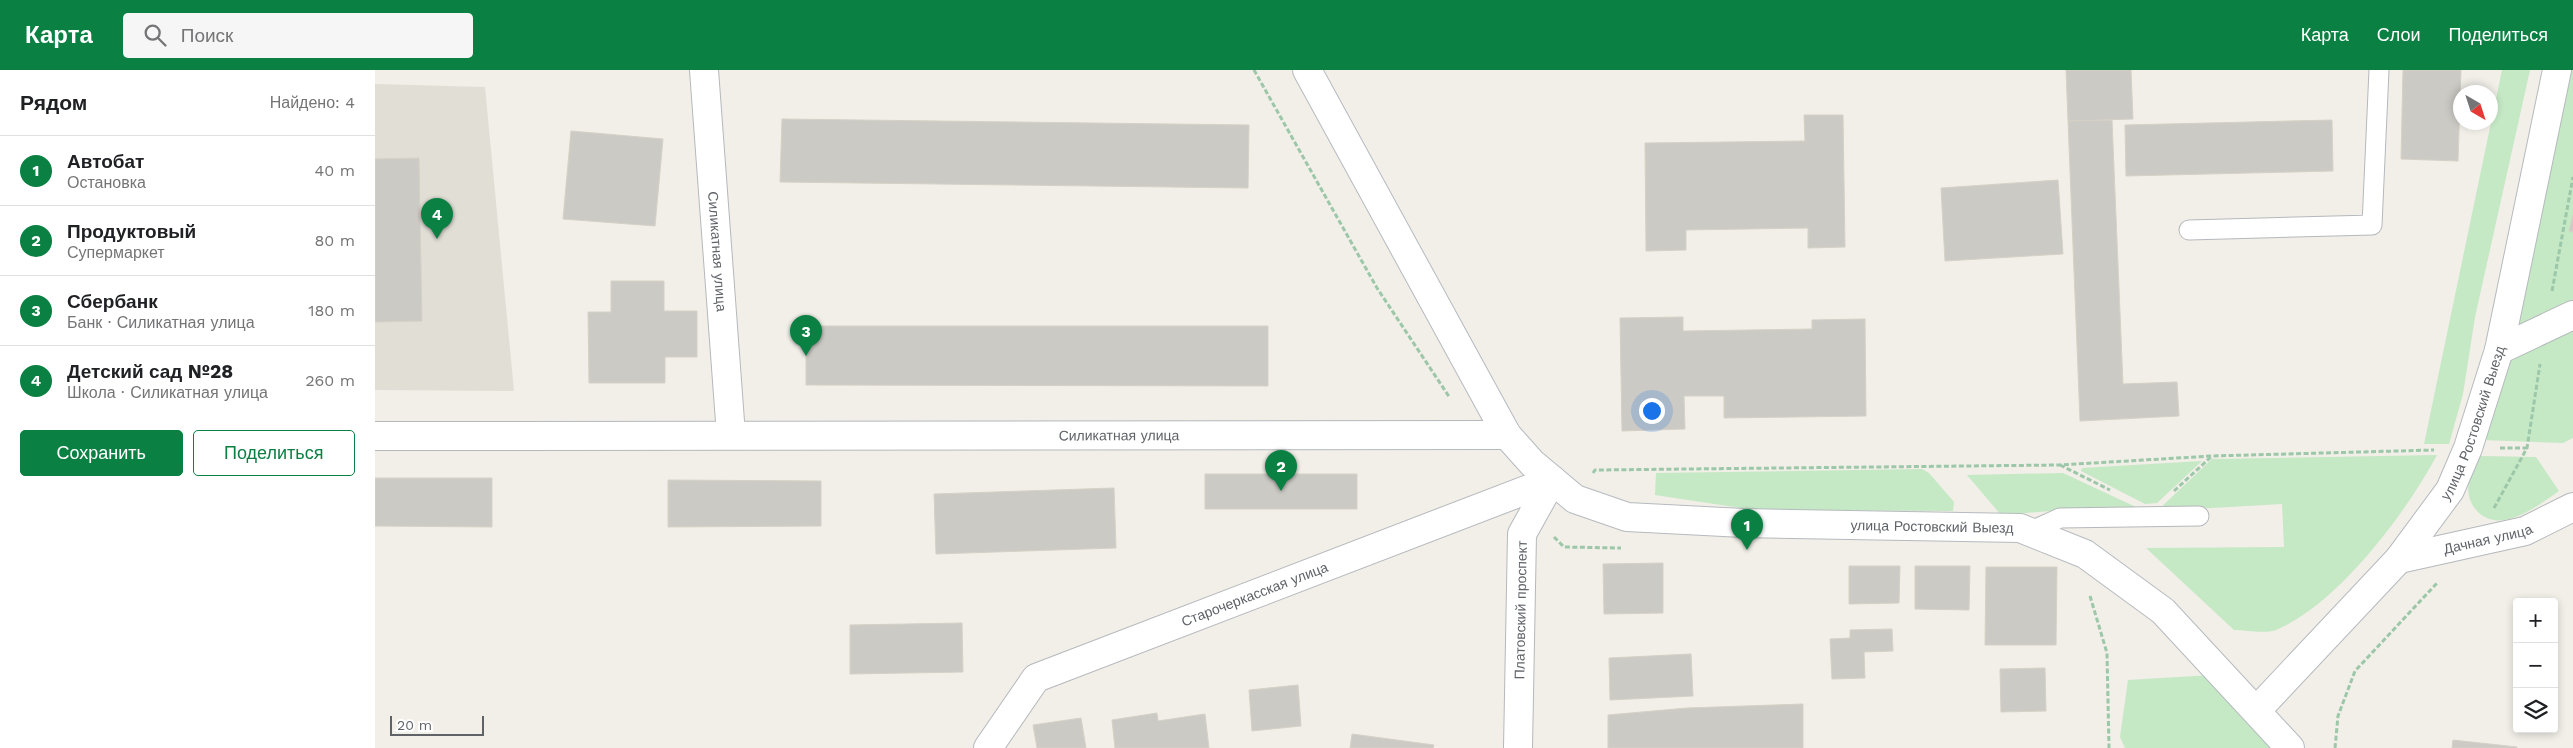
<!DOCTYPE html>
<html lang="ru">
<meta charset="utf-8">
<style>
:root{--surface:#fff;--page:#f6f6f6;--text:#202124;--muted:#757577;--line:#e0e0e0;--accent:#0b8043}
body{margin:0;font-family:"Work Sans",sans-serif;background:var(--page);color:var(--text)}
.controls{position:absolute;right:15px;bottom:15px;display:grid;overflow:hidden;border-radius:5px;box-shadow:0 2px 8px #0003}
.controls button{width:45px;height:45px;display:grid;place-items:center;padding:0;border:0;border-bottom:1px solid var(--line);background:var(--surface);color:var(--text);font:25px sans-serif}
.compass{position:absolute;left:2078px;top:15px;width:45px;height:45px;border-radius:50%;background:var(--surface);box-shadow:0 2px 8px #0003;rotate:141deg}
.scale{position:absolute;left:15px;bottom:12px;width:94px;box-sizing:border-box;padding-left:5px;border:2px solid #5f6368;border-top:0;font-size:14px;line-height:18px;white-space:nowrap;color:#5f6368;-webkit-text-stroke:4px #fff;paint-order:stroke}
.you{position:absolute;left:1276px;top:340px;width:18px;height:18px;margin:-12px;border:4px solid #fff;border-radius:50%;background:#1a73e8;box-shadow:0 0 0 8px #1a73e833}
.badge{display:grid;place-items:center;width:32px;height:32px;border-radius:50%;background:var(--accent);color:#fff;font-size:16px;font-weight:700}
.pin{position:absolute;translate:-50% -41px;filter:drop-shadow(0 1px 2px #0008)}
.pin::after{content:'';position:absolute;top:26px;width:18px;height:15px;background:inherit;clip-path:polygon(0 0,100% 0,50% 100%)}
.list{margin:0;padding:0;list-style:none}
h2{display:flex;justify-content:space-between;align-items:center;height:65px;margin:0;padding:0 20px;font-size:21px}
h2 small{font-size:16px;font-weight:400;color:var(--muted)}
.list li{display:grid;grid-template-columns:32px 1fr auto;gap:15px;align-items:center;box-sizing:border-box;height:70px;padding:0 20px;border-top:1px solid var(--line)}
.list b{display:block;font-size:19px;white-space:nowrap}
.list p{margin:0;font-size:16px;white-space:nowrap;color:var(--muted)}
.list em{font-size:16px;font-style:normal;color:var(--muted)}
.actions{display:flex;gap:10px;padding:15px 20px}
.actions a{flex:1;padding:11px 0;border:1px solid var(--accent);border-radius:5px;text-align:center;font-size:18px;color:var(--accent)}
.actions .main{background:var(--accent);color:#fff}
.icon{flex:none;width:28px;height:28px;fill:none;stroke:currentColor;stroke-width:2;stroke-linecap:round;stroke-linejoin:round}
.map{position:relative;flex:none;width:2198px;height:678px;overflow:hidden}
header{display:flex;align-items:center;gap:30px;box-sizing:border-box;height:70px;padding:0 25px;background:var(--accent);color:#fff}
header strong{font-size:24px}
nav{display:flex;gap:28px;margin-inline-start:auto;font-size:18px}
.search{width:350px;height:45px;background:var(--page);display:flex;align-items:center;gap:12px;box-sizing:border-box;padding:0 18px;border-radius:5px;color:var(--muted);font-size:19px}
main{display:flex}
aside{flex:1;background:var(--surface)}
.map>svg:first-child{display:block}
</style>
<header>
<strong>Карта</strong>
<div class="search"><svg class="icon" aria-label="search" viewBox="0 0 24 24"><circle cx="10" cy="10" r="6"/><path d="M15 15l6 6"/></svg>Поиск</div>
<nav><a>Карта</a><a>Слои</a><a>Поделиться</a></nav>
</header>
<main>
<aside>
<h2>Рядом<small>Найдено: 4</small></h2>
<ul class="list">
<li><span class="badge">1</span><div><b>Автобат</b><p>Остановка</p></div><em>40 m</em></li>
<li><span class="badge">2</span><div><b>Продуктовый</b><p>Супермаркет</p></div><em>80 m</em></li>
<li><span class="badge">3</span><div><b>Сбербанк</b><p>Банк · Силикатная улица</p></div><em>180 m</em></li>
<li><span class="badge">4</span><div><b>Детский сад №28</b><p>Школа · Силикатная улица</p></div><em>260 m</em></li>
</ul>
<div class="actions"><a class="main">Сохранить</a><a>Поделиться</a></div>
</aside>
<div class="map">
<svg width="2198" height="678" viewBox="0 0 2198 678">
<rect width="100%" height="100%" fill="#f1efe8"/>
<path fill="#e1ded6" d="M 0,14 L 110,17 L 139,321 L 0,320 Z"/>
<path fill="#c5e8c5" d="M 2127,0 L 2155,0 L 2100,247 L 2088,324 L 2074,374 L 2049,374 Z
M 2193,0 L 2198,0 L 2198,368 L 2188,373 L 2108,370 Z
M 2062,385 C 2031,443 1963,534 1901,560 C 1890,564 1871,560 1859,560 L 1771,478 L 1909,477 L 1907,434 L 1782,441 L 1837,389 Z
M 2105,386 L 2161,387 L 2184,421 C 2168,432 2149,447 2129,450 C 2107,454 2089,433 2094,411 C 2097,403 2102,394 2105,386 Z
M 1827,391 L 1782,433 L 1770,434 L 1706,401 L 1707,398 Z
M 1547,399 L 1554,403 L 1579,432 L 1578,441 L 1379,440 L 1280,425 L 1281,403 Z
M 1688,403 L 1763,438 L 1762,441 L 1675,441 L 1626,445 L 1592,405 Z
M 1837,605 L 1906,678 L 1750,678 L 1745,667 L 1753,610 Z"/>
<path fill="#cccac5" stroke="#d6d1c6" d="M 1691,0 L 1756,0 L 1758,49 L 1693,51 Z
M 2028,0 L 2086,0 L 2083,91 L 2026,89 Z
M 1429,45 L 1468,45 L 1470,177 L 1433,178 L 1433,158 L 1311,160 L 1311,180 L 1271,181 L 1270,73 L 1430,71 Z
M 407,49 L 874,55 L 873,118 L 405,112 Z
M 1737,50 L 1748,314 L 1802,312 L 1804,346 L 1705,351 L 1693,51 Z
M 1957,50 L 1958,101 L 1751,106 L 1750,55 Z
M 196,61 L 288,69 L 280,156 L 188,149 Z
M 44,88 L 47,251 L 0,252 L 0,89 Z
M 1683,110 L 1688,184 L 1570,191 L 1566,118 Z
M 2198,145 L 2198,162 L 2194,161 Z
M 236,211 L 289,211 L 289,241 L 322,241 L 322,287 L 290,287 L 290,313 L 214,313 L 213,242 L 236,242 Z
M 1308,247 L 1308,261 L 1437,259 L 1437,250 L 1490,249 L 1491,346 L 1349,348 L 1349,326 L 1309,326 L 1310,359 L 1247,361 L 1245,248 Z
M 431,256 L 893,256 L 893,316 L 431,315 Z
M 830,404 L 982,404 L 982,439 L 830,439 Z
M 0,408 L 117,408 L 117,457 L 0,456 Z
M 293,410 L 446,411 L 446,456 L 293,457 Z
M 739,418 L 741,478 L 561,484 L 559,424 Z
M 1288,493 L 1288,543 L 1229,544 L 1228,494 Z
M 1474,496 L 1525,496 L 1524,533 L 1474,534 Z
M 1540,496 L 1595,496 L 1594,540 L 1540,539 Z
M 1611,497 L 1682,497 L 1681,575 L 1610,575 Z
M 587,553 L 588,602 L 475,604 L 475,555 Z
M 1517,559 L 1518,581 L 1489,582 L 1490,608 L 1457,609 L 1455,569 L 1475,568 L 1475,560 Z
M 1316,584 L 1318,626 L 1235,630 L 1234,588 Z
M 1670,598 L 1671,641 L 1626,642 L 1625,599 Z
M 923,615 L 926,656 L 877,661 L 874,620 Z
M 1428,634 L 1428,678 L 1233,678 L 1233,645 L 1312,638 Z
M 782,643 L 783,651 L 830,644 L 834,678 L 740,678 L 737,650 Z
M 706,648 L 711,678 L 662,678 L 658,655 Z
M 977,664 L 1059,675 L 1058,678 L 975,678 Z
M 2078,670 L 2142,677 L 2142,678 L 2077,678 Z"/>
<g fill="none" stroke-linecap="round" stroke-linejoin="round">
<defs>
<path id="lane" d="M 1814,160 L 1997,155 L 2004,0
M 1654,462 L 1685,448 L 1824,446"/>
<g id="street">
<path id="s1" d="M 329,0 L 356,365"/>
<path d="M 2124,280 L 2198,245"/>
<path id="s2" d="M 0,366 L 1132,365"/>
<path id="s3" d="M 2024,489 L 2150,461 L 2198,437"/>
<path id="s4" d="M 613,678 L 661,608 L 1177,410"/>
<path id="s5" d="M 1143,678 L 1147,464 L 1177,410"/>
</g>
<g id="secondary">
<path id="s6" d="M 932,0 L 1132,365 L 1157,393 L 1200,429 L 1252,447 L 1368,453 L 1645,458 L 1710,484 L 1788,541 L 1915,678"/>
<path id="s7" d="M 1882,640 L 2024,489 L 2075,420 L 2093,378 L 2124,280 L 2182,0"/>
</g>
</defs>
<use href="#lane" stroke="#b5b8bc" stroke-width="21"/>
<use href="#street" stroke="#b5b8bc" stroke-width="30"/>
<use href="#secondary" stroke="#b6babf" stroke-width="30"/>
<path stroke="#9cc7a9" stroke-width="3" stroke-dasharray="5 2.5" stroke-linecap="butt" d="M 879,0 L 1002,218 L 1075,328
M 2177,221 L 2198,107
M 2125,378 L 2152,378
M 1685,395 L 1735,420
M 1218,403 L 1220,400 L 1684,395 L 1837,386 L 2059,380
M 1799,421 L 1837,386
M 2119,438 L 2152,378 L 2165,294
M 1179,467 L 1189,477 L 1246,478
M 1715,526 L 1732,583 L 1734,678
M 1960,678 L 1963,646 L 1980,601 L 2063,512"/>
<use href="#lane" stroke="#fff" stroke-width="19"/>
<use href="#street" stroke="#fff" stroke-width="28"/>
<use href="#secondary" stroke="#fff" stroke-width="28"/>
</g>
<g text-anchor="middle" dominant-baseline="central" stroke-width="4" stroke-linejoin="round" paint-order="stroke">
<g font-size="14" fill="#5f6368" stroke="#fff">
<text stroke="none"><textPath href="#s1" startOffset="182">Силикатная улица</textPath></text>
<text stroke="none"><textPath href="#s7" startOffset="364">улица Ростовский Выезд</textPath></text>
<text stroke="none"><textPath href="#s2" startOffset="744">Силикатная улица</textPath></text>
<text stroke="none"><textPath href="#s6" startOffset="870">улица Ростовский Выезд</textPath></text>
<text stroke="none"><textPath href="#s3" startOffset="91">Дачная улица</textPath></text>
<text stroke="none"><textPath href="#s4" startOffset="319">Старочеркасская улица</textPath></text>
<text stroke="none"><textPath href="#s5" startOffset="138">Платовский проспект</textPath></text>
</g>
</g>
</svg>
<div class="controls">
<button>+</button>
<button>−</button>
<button><svg class="icon" aria-label="layers" viewBox="0 0 24 24"><path d="M12 4l9 5-9 5-9-5zM3 14l9 5 9-5"/></svg></button>
</div>
<svg class="compass" viewBox="-18 -18 36 36"><path d="M0-13l5 13h-10z" fill="#e53935"/><path d="M0 13l5-13h-10z" fill="#757577"/></svg>
<div class="scale">20 m</div>
<div class="you"></div>
<div class="pin badge" style="left:1372px;top:480px">1</div>
<div class="pin badge" style="left:906px;top:421px">2</div>
<div class="pin badge" style="left:431px;top:286px">3</div>
<div class="pin badge" style="left:62px;top:169px">4</div>
</div>
</main>
